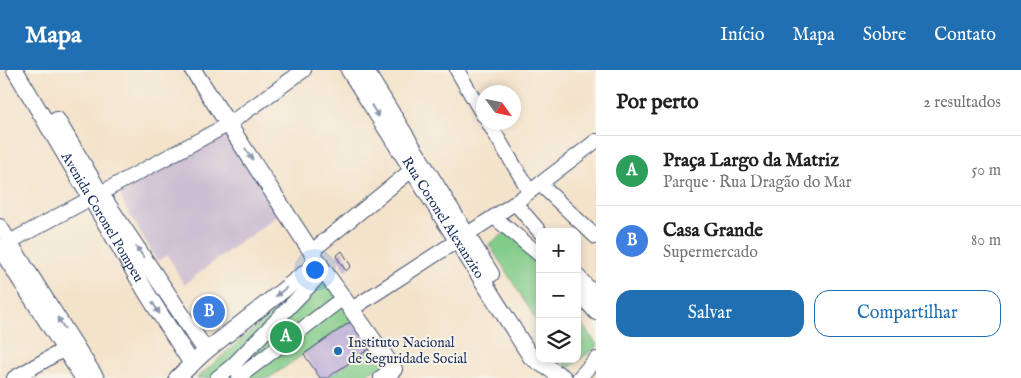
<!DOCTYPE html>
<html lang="pt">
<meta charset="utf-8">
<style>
:root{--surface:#fff;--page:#f6f6f6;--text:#202124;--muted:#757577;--line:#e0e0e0;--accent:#1f6fb2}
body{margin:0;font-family:"IM FELL English",serif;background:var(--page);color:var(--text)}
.controls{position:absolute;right:15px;bottom:15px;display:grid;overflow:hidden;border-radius:10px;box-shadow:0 2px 8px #0003}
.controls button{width:45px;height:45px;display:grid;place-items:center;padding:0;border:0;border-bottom:1px solid var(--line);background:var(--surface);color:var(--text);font:25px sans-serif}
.compass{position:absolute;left:476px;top:15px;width:45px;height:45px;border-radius:50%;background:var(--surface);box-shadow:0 2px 8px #0003;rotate:123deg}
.you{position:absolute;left:314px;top:199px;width:18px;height:18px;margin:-12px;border:4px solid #fff;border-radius:50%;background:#1a73e8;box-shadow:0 0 0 8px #1a73e833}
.badge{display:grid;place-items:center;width:32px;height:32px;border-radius:50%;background:var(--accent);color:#fff;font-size:16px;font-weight:700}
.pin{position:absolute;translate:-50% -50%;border:2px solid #fff;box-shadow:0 1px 5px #0006}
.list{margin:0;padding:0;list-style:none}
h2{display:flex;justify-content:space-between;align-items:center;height:65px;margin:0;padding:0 20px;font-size:21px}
h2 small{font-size:16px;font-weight:400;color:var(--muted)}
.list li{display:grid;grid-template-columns:32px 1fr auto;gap:15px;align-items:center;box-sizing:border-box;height:70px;padding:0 20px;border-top:1px solid var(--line)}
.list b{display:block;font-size:19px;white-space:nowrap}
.list p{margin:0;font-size:16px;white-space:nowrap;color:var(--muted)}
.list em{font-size:16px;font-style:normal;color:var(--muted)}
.actions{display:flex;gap:10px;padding:15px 20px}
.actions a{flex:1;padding:11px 0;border:1px solid var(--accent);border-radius:15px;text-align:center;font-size:18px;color:var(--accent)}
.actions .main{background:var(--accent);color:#fff}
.icon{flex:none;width:28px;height:28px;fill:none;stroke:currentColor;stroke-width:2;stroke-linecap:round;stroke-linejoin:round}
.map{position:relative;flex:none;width:596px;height:308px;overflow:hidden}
header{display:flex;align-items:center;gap:30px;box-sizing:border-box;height:70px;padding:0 25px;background:var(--accent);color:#fff}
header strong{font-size:24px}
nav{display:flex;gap:28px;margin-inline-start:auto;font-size:18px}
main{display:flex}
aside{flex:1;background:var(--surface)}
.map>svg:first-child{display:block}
</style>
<header>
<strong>Mapa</strong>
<nav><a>Início</a><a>Mapa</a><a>Sobre</a><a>Contato</a></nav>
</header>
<main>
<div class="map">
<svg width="596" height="308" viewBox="0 0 596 308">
<rect width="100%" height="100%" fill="#f7f3e8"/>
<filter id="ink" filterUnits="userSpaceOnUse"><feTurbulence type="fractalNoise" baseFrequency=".02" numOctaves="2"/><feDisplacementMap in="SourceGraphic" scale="10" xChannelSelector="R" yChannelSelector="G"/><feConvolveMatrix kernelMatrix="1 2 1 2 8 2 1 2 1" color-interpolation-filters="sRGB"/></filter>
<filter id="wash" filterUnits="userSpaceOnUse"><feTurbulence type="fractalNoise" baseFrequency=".0096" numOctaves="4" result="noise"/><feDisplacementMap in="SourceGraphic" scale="20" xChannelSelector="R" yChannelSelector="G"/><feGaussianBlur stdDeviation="1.12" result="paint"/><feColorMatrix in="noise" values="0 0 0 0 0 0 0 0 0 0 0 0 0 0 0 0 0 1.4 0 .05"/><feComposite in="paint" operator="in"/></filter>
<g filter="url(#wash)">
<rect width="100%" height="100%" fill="#f4e3cb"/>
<path fill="#cdbed2" d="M 228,62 L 280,143 L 248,168 L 246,167 L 184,215 L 168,185 L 157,191 L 119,125 Z"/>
<path fill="#82cc89" stroke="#4e7e74" d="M 511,159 L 540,198 L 540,256 L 489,174 Z
M 320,201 L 353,250 L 269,308 L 197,308 Z
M 577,248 L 596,273 L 596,277 L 567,299 L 561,289 L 577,289 Z
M 372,277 L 386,296 L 381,302 L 372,300 L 362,308 L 327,308 Z"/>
<g id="blocks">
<path fill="#bdaed9" d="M 342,181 L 351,196 L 346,201 L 336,186 Z
M 353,250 L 372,277 L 327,308 L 320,308 L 304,284 Z"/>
</g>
</g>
<g filter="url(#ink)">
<use href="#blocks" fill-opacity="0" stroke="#3c4a6e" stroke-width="1"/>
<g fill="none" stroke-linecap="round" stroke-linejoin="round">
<defs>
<path id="minor" d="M 457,0 L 483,45
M 488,52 L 530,122
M 541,115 L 596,167
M 515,133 L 540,162
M 494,147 L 540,185
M 0,156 L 97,308
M 0,177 L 229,54 L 304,0
M 0,180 L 82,308
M 312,181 L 419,94
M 577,205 L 596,226
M 577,221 L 596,243
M 352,239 L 515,133 L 596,71
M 239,307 L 343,228
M 14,308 L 70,276
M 217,308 L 232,296 L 324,201
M 579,308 L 596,289"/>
<g id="major">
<path id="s1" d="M 15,0 L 148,225 L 192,294"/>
<path d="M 193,0 L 324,201 L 394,299 L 382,308"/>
<path id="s2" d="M 349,0 L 531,287 L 564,308"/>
<path d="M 365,0 L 491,204"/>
<path d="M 57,50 L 100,123 L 206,281"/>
<path d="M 177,308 L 206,281 L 319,192"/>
</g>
</defs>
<use href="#minor" stroke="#3c4a6e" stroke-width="16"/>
<use href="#major" stroke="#3c4a6e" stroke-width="18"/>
<use href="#minor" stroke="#fff" stroke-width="14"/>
<use href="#major" stroke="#fff" stroke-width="16"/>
</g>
<defs><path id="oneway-solid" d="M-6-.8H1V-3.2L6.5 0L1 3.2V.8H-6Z" transform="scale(1.25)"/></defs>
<g fill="#8d97ae">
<use href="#oneway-solid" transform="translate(375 41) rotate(58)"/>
<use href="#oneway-solid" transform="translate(249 84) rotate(57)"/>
<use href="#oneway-solid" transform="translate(140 182) rotate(-124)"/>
<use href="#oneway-solid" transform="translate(281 222) rotate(141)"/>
<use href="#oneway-solid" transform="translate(156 238) rotate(58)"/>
<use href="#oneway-solid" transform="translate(61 253) rotate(-122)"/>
</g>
</g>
<circle fill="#1f6fb2" stroke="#f7f3e8" stroke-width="2" cx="338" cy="281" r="5"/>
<g text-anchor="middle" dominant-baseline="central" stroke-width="4" stroke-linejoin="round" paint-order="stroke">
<g font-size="14" fill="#1b2f5e" stroke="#f7f3e8">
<text stroke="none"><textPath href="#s1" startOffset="171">Avenida Coronel Pompeu</textPath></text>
<text stroke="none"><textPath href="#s2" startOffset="175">Rua Coronel Alexanzito</textPath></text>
</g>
<g font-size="14" fill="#1b2f5e" stroke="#f7f3e8" text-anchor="start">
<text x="348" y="273">Instituto Nacional<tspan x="348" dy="16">de Seguridade Social</tspan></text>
</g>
</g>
</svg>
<div class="controls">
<button>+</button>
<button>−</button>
<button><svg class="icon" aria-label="layers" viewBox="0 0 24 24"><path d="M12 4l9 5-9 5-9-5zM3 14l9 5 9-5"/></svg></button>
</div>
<svg class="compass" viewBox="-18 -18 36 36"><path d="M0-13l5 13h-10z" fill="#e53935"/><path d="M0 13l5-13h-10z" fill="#757577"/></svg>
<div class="you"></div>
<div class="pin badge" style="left:286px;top:267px;background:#2e9e5b">A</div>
<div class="pin badge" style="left:209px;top:242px;background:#3f7fe0">B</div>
</div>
<aside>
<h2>Por perto<small>2 resultados</small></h2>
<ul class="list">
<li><span class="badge" style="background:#2e9e5b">A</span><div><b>Praça Largo da Matriz</b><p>Parque · Rua Dragão do Mar</p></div><em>50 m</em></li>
<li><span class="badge" style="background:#3f7fe0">B</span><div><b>Casa Grande</b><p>Supermercado</p></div><em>80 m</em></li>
</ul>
<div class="actions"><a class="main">Salvar</a><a>Compartilhar</a></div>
</aside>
</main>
